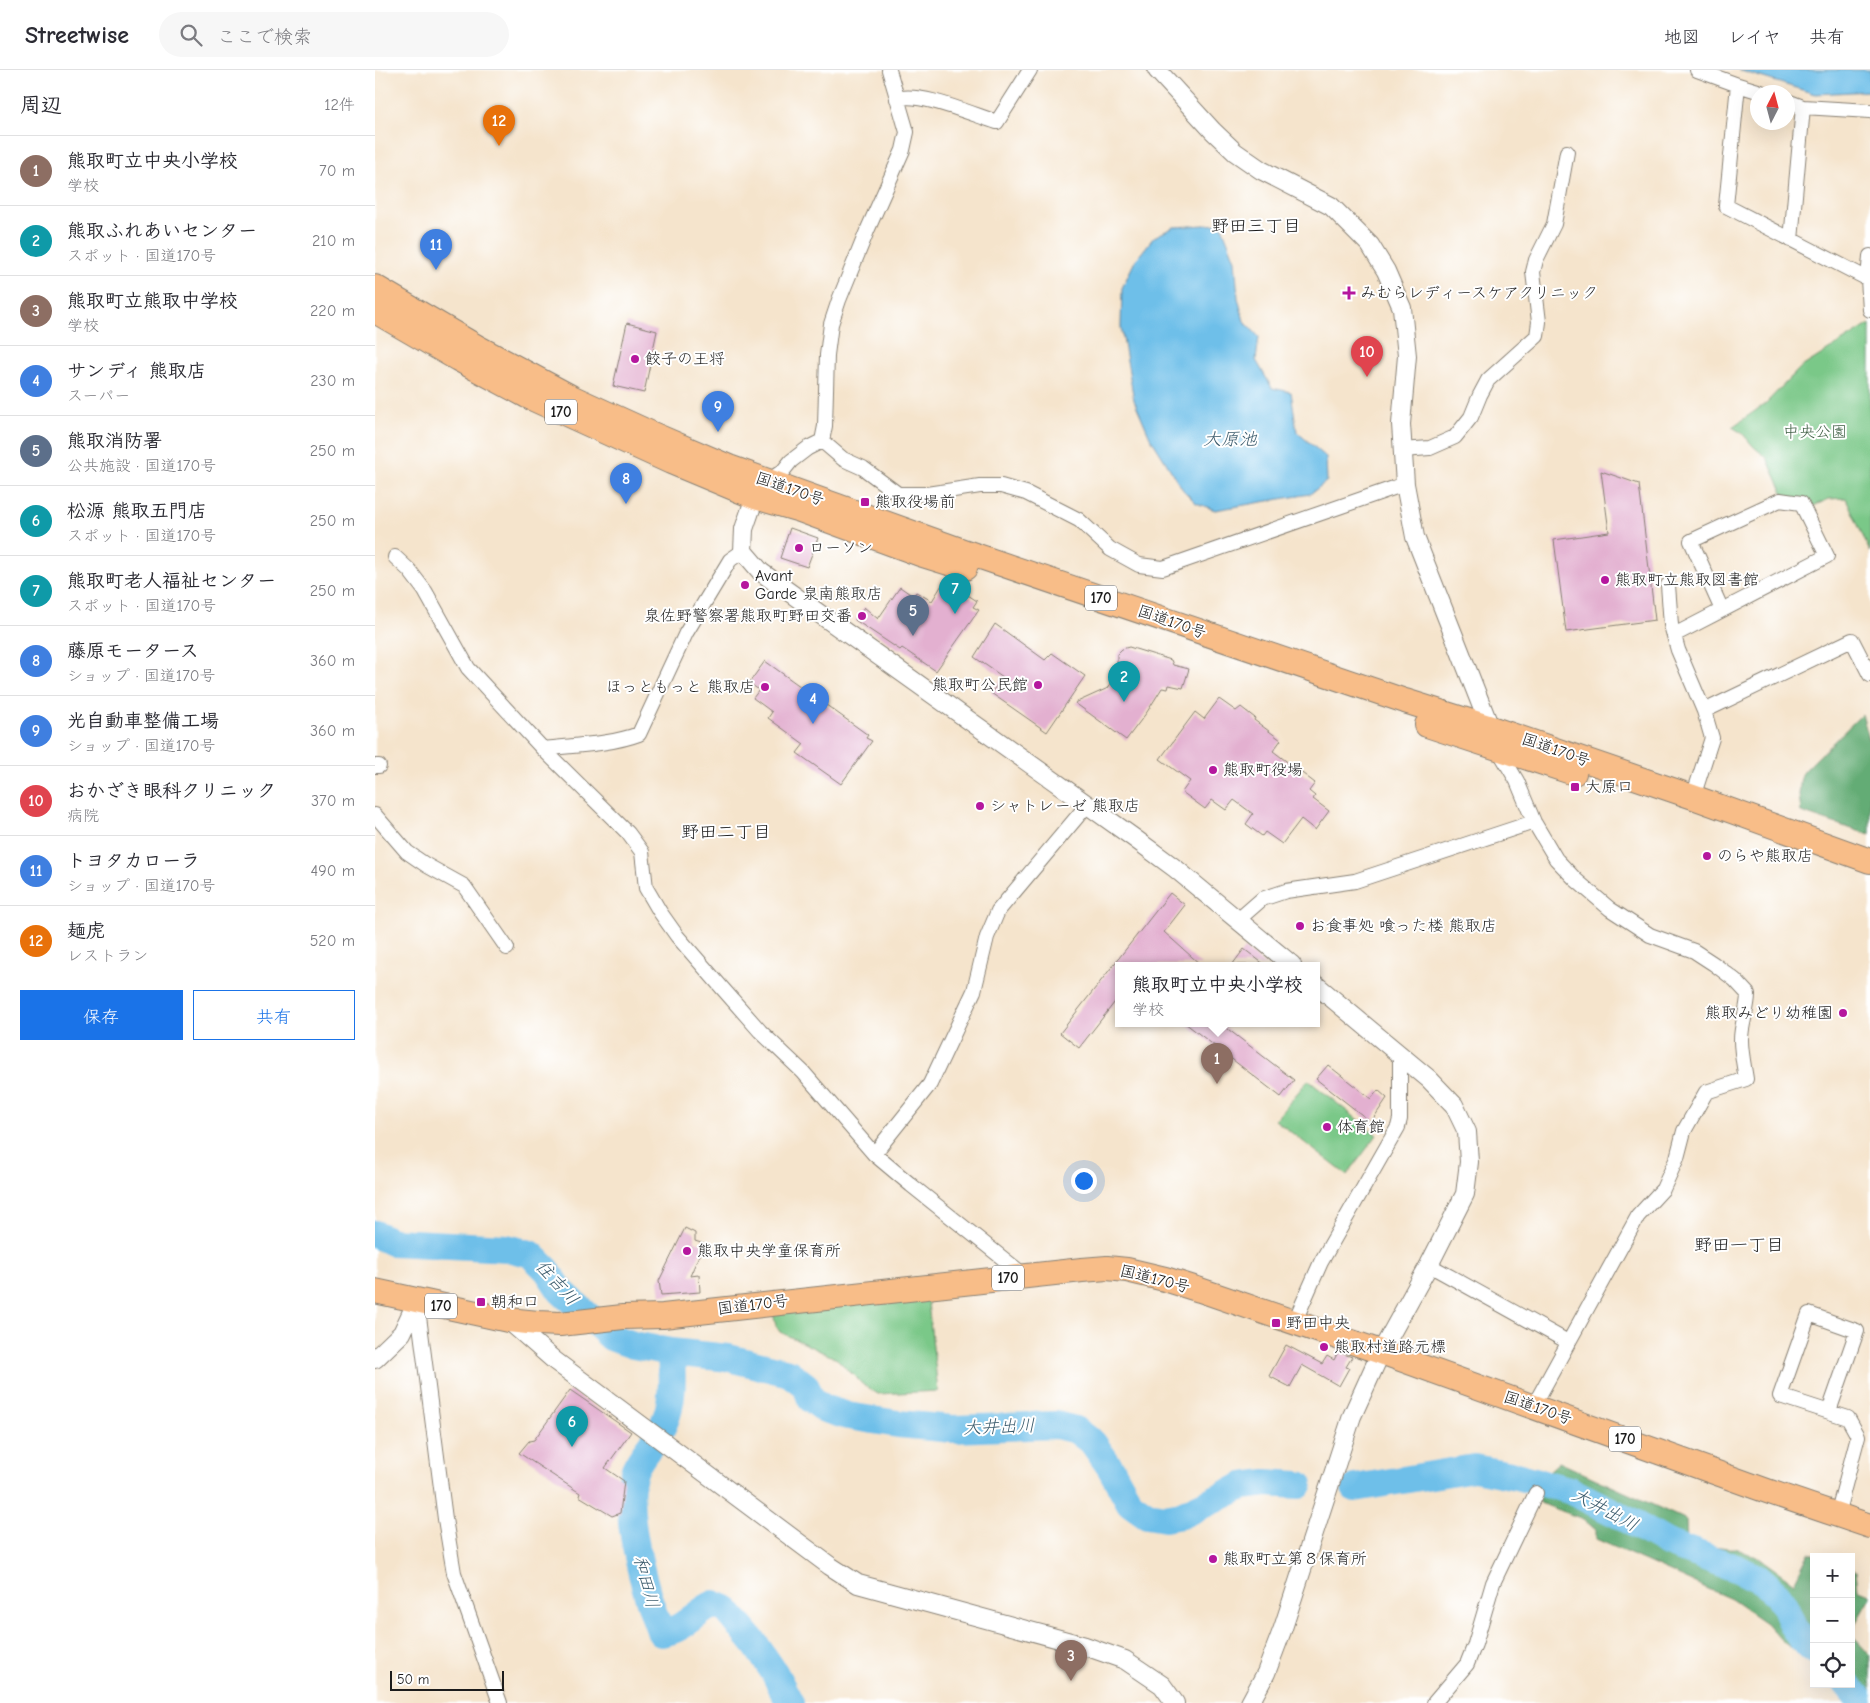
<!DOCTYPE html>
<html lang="ja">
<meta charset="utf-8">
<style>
:root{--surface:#fff;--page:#f7f7f7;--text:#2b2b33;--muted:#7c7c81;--line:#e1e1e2;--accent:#1a73e8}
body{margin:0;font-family:"Comic Neue","Klee One",sans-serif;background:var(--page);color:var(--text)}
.controls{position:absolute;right:15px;bottom:15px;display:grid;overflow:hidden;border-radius:0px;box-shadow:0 5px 20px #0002}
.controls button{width:45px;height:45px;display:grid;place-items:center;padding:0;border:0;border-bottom:1px solid var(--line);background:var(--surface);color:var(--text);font:25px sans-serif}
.compass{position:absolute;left:1375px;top:15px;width:45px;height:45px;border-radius:50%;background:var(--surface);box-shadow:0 5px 20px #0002;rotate:6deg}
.scale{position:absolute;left:15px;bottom:12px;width:114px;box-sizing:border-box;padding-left:5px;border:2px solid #1c1c1c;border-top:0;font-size:14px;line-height:18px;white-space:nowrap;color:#1c1c1c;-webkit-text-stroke:4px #fff;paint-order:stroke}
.you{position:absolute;left:708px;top:1110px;width:18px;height:18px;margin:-12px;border:4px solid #fff;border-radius:50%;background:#1a73e8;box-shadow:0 0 0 8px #1a73e833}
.badge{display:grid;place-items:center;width:32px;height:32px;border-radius:50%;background:var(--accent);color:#fff;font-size:16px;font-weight:700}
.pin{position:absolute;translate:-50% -41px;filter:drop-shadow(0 1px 2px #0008)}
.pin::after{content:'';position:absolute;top:26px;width:18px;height:15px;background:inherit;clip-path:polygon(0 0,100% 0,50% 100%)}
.popup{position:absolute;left:740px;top:892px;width:205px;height:65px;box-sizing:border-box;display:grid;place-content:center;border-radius:0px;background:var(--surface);filter:drop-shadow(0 1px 4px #0005);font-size:16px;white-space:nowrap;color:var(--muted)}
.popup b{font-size:19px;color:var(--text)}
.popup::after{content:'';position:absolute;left:50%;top:100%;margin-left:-10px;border:10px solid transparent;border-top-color:var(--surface)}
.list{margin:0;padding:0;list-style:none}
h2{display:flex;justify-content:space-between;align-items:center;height:65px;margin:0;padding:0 20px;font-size:21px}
h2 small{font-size:16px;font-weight:400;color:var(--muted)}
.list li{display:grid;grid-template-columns:32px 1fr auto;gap:15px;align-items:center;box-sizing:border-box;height:70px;padding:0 20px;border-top:1px solid var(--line)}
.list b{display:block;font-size:19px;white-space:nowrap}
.list p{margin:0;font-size:16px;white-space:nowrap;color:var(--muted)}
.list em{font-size:16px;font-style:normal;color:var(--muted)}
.actions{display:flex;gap:10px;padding:15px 20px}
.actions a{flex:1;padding:11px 0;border:1px solid var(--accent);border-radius:0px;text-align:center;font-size:18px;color:var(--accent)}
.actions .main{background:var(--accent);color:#fff}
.icon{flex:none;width:28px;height:28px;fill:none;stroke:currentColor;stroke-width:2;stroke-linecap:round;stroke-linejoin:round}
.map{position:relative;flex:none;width:1495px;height:1633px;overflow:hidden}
header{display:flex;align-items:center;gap:30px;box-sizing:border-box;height:70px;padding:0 25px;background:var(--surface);border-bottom:1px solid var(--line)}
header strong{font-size:24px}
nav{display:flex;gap:28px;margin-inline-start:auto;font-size:18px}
.search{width:350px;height:45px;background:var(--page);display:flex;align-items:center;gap:12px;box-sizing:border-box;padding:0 18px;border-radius:28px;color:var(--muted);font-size:19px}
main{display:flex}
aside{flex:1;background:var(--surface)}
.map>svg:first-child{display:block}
</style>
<header>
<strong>Streetwise</strong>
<div class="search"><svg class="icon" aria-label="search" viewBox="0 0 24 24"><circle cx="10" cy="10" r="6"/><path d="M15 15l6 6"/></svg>ここで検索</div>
<nav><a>地図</a><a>レイヤ</a><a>共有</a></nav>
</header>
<main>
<aside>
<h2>周辺<small>12件</small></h2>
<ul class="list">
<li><span class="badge" style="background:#8d6e63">1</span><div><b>熊取町立中央小学校</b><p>学校</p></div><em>70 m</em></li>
<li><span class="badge" style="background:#0f9aa8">2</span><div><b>熊取ふれあいセンター</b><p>スポット · 国道170号</p></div><em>210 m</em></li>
<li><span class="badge" style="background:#8d6e63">3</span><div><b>熊取町立熊取中学校</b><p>学校</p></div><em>220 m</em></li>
<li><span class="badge" style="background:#3f7fe0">4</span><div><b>サンディ 熊取店</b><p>スーパー</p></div><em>230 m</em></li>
<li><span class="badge" style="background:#5c6f8a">5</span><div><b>熊取消防署</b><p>公共施設 · 国道170号</p></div><em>250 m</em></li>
<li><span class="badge" style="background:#0f9aa8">6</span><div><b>松源 熊取五門店</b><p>スポット · 国道170号</p></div><em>250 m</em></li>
<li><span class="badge" style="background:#0f9aa8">7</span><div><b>熊取町老人福祉センター</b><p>スポット · 国道170号</p></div><em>250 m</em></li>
<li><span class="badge" style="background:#3f7fe0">8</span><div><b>藤原モータース</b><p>ショップ · 国道170号</p></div><em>360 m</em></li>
<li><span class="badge" style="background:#3f7fe0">9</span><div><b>光自動車整備工場</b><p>ショップ · 国道170号</p></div><em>360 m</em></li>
<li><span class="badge" style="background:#e0444e">10</span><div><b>おかざき眼科クリニック</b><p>病院</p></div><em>370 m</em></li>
<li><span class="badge" style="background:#3f7fe0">11</span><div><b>トヨタカローラ</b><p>ショップ · 国道170号</p></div><em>490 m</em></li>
<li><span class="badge" style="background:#e8710a">12</span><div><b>麺虎</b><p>レストラン</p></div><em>520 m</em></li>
</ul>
<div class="actions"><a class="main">保存</a><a>共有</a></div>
</aside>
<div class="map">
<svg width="1495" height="1633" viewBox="0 0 1495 1633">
<rect width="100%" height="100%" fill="#fff"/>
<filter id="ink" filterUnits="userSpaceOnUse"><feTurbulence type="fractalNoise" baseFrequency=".02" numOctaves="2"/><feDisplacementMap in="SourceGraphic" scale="10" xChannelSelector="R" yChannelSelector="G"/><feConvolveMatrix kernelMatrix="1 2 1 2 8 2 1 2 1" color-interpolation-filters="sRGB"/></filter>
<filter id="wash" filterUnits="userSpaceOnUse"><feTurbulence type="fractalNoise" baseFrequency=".0096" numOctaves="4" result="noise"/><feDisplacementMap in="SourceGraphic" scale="20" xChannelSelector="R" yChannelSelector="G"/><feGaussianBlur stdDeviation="1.12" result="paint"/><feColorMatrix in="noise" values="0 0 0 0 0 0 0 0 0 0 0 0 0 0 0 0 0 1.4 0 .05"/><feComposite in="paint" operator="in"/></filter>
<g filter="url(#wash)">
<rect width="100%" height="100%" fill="#f5e4cc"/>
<path fill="#7ac888" stroke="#4b7252" d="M 1495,254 L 1495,482 L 1471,428 L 1454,429 L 1434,438 L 1409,425 L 1392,388 L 1379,377 L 1367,363 L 1357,357 L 1390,334 L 1425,298 Z
M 933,1010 L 1002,1065 L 972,1105 L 900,1050 Z
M 552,1224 L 563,1321 L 503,1324 L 487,1314 L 462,1289 L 405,1262 L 401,1256 L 398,1243 Z"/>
<path fill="#63ac74" stroke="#406448" d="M 1487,644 L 1495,673 L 1495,765 L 1426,742 L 1424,725 L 1426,704 Z
M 1184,1392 L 1311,1450 L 1312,1473 L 1362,1479 L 1384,1488 L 1419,1513 L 1434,1483 L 1449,1487 L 1439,1487 L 1439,1594 L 1408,1572 L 1391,1553 L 1356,1529 L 1221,1469 L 1221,1460 L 1208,1449 L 1165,1433 L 1161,1423 L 1171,1404 Z
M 1476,1498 L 1481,1501 L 1483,1520 L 1495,1524 L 1495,1528 L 1480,1554 L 1479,1568 L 1495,1585 L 1495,1633 L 1471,1633 L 1469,1623 L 1461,1614 L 1476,1614 Z"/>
<path fill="#6ebfe9" stroke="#456e82" d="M 1363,0 L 1495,0 L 1495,21 L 1440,24 Z
M 846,154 L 860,190 L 863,228 L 869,251 L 884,267 L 881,290 L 897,318 L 916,322 L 922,362 L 951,387 L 952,411 L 935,424 L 840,440 L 821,433 L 808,420 L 775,367 L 759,330 L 746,257 L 747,218 L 760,191 L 779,167 L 799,157 Z"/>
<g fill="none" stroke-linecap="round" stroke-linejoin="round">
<path stroke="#6ebfe9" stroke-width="28" d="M 0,1164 L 17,1172 L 132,1178 L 156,1184 L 172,1200 L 186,1221 L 236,1267 L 258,1275 L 296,1282 L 354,1288 L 414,1303 L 431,1316 L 436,1329 L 450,1339 L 473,1346 L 523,1354 L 578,1359 L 681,1355 L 701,1360 L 718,1373 L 735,1397 L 755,1433 L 772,1445 L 790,1448 L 806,1445 L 868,1416 L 891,1413 L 924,1415
M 296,1282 C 297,1306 299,1331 289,1353 C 282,1370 267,1383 260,1399 C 245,1436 271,1526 286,1563 C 310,1560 319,1543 339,1534 L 351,1539 L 380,1574 L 399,1602 L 415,1633
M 980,1418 L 1099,1398 L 1141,1406 L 1194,1420 L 1242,1444 L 1292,1473 L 1363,1499 L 1386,1510 L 1402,1524 L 1410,1537 L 1416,1552 L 1425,1567 L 1439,1580
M 1472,1614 L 1484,1628 L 1485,1633"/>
</g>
<g id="blocks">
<path fill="#e3b0d0" d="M 252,253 L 282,261 L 269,323 L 238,316 Z
M 1226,401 L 1264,414 L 1280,550 L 1191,562 L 1179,470 L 1234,462 Z
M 415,458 L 443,468 L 432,497 L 405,488 Z
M 570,510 L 602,531 L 598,537 L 604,540 L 561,601 L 527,578 L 525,580 L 480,550 L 489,537 L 503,549 L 525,517 L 538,526 L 541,522 L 557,531 Z
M 620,554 L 670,590 L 677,583 L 710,606 L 672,662 L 616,623 L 628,607 L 599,587 Z
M 754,577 L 796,590 L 798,595 L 814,599 L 808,618 L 794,615 L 793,619 L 787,618 L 772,642 L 751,670 L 700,633 L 733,618 L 746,598 L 742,591 L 742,584 L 747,579 Z
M 390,591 L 493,665 L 491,668 L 497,671 L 466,714 L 422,683 L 429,674 L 393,648 L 397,642 L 378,628 L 384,620 L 374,613 Z
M 844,629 L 861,641 L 866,637 L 880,648 L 879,650 L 906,670 L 898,681 L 940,713 L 934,721 L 940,726 L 938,729 L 954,741 L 940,760 L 926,749 L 907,774 L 890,762 L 887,766 L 871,754 L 878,744 L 859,730 L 851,740 L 837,730 L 830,739 L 807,722 L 815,711 L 785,689 L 820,642 L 829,649 Z
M 795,823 L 810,835 L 789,862 L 826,895 L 743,895 L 743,928 L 704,978 L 685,963 Z
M 869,879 L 890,895 L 857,895 Z
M 810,953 L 845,953 L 919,1010 L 906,1027 Z
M 953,995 L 996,1029 L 1003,1020 L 1012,1028 L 996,1052 L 941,1009 Z
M 310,1158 L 320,1163 L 320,1171 L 329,1174 L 315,1206 L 324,1205 L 325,1222 L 286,1225 L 284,1211 Z
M 911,1275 L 947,1294 L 952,1286 L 959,1290 L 963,1282 L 977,1287 L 971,1297 L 974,1298 L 964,1316 L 927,1295 L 915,1317 L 894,1306 Z
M 195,1320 L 256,1362 L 230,1398 L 249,1411 L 245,1443 L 237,1446 L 204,1426 L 205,1423 L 144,1383 L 154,1371 L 159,1370 Z"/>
</g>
</g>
<g filter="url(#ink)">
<use href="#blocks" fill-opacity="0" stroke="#888074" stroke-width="1"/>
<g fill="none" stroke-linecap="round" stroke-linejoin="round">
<defs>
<path id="minor" d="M 1322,0 L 1363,15
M 1386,22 L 1363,15 L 1351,136 L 1493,209
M 522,29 C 544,21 599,45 622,52 L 655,0
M 1412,31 L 1428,37 L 1495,41
M 1416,170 L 1428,37
M 1495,186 L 1493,209 L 1495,240
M 447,371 L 468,389 L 488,398 L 523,424 L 552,424 L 605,416 L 626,416 L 651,423 L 704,450 L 735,479 L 764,495 L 788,498 L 1030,414
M 447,371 L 450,356 L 452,285 L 456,254 L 464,230 L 492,161 L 528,80 L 532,62 L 514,0
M 1027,380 L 1055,378 L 1080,367 L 1096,347 L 1105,325 L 1113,310 L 1162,266 L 1164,252 L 1158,202 L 1161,190 L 1179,154 L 1192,82
M 390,413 L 408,401 L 416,391 L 433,378 L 447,371
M 20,487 L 34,500 L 50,521 L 93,598 L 168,679 L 253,763 L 267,782 L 271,818 L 285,842 L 302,866 L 348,919 L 385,961 L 428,1002 L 499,1084 L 536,1115 L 650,1206
M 1293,515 L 1296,555 L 1303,580 L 1329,641
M 1299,565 L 1452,486 L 1426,433 L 1405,430 L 1316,471 L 1347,540
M 168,679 C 200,675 234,675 264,664 L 311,563 L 355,490 L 368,481
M 1123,679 L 1142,711 L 1159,752 L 1181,789 L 1201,810 L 1235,839 L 1275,865 L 1319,881 L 1339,894 L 1360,910 L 1373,924 C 1373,940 1366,953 1366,970 C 1366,982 1369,996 1371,1009 L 1331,1022 L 1309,1061 L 1302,1088 L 1288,1119 L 1263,1146 L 1158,1337
M 0,696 L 4,696
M 1318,727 L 1337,668 L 1329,641 L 1477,570 L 1495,605
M 0,745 L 32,782 L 51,795 L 89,816 L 132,878
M 863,850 L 887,829 L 911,821 L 980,811 L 1159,752
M 499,1084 L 555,1014 L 599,921 L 612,867 L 623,841 L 713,734
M 1054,1195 L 1193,1272
M 42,1231 L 70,1449 L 79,1503 L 125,1633
M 919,1253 L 946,1192 L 1023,1057 L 1025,1049 L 1025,985
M 1454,1341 L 1482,1261 L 1434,1244 L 1405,1326 L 1473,1348 L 1483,1366 L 1462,1445
M 1059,1633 L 1092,1594 L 1100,1574 L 1118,1513 L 1161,1423"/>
<path id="tertiary" d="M 782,0 L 838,61 L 860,82 L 886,100 L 956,136 L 995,175 L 1011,201 L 1027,238 L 1032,286 L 1026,354 L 1030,414 L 1040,467 L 1118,665
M 380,427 L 369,459 L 368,481 L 386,502 L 759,768 L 801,799 L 917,895
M 133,1250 L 180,1291 L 455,1496 L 483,1514 L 710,1576 L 750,1590 L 787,1615 L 800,1633
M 0,1289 L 27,1263 L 42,1231
M 875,1633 L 891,1603 L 908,1558 L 977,1346 L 1006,1282 L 1054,1195 L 1090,1124 L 1094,1092 L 1092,1062 L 1079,1035 L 1054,1009 L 941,915"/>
<path id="trunk" d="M 0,217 L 102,277 L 196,327 L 275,363 L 354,397 L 588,481 L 1030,631 L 1116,658 L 1318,727 L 1495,791
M 0,241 L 83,289 L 152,326 L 296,392 L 380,427 L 425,440 L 545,484 L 590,498
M 1052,655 L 1199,703
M 0,1221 L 133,1250 L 163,1253 L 185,1254 L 248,1247 L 288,1246 L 707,1200 L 732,1198 L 752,1200 L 790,1209 L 825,1220 L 1006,1282 L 1392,1421 L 1495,1456"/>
</defs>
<use href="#minor" stroke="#888074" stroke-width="16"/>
<use href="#tertiary" stroke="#888074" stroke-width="20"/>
<use href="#trunk" stroke="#888074" stroke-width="26"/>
<use href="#minor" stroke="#fff" stroke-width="14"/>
<use href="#tertiary" stroke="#fff" stroke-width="18"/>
<use href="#trunk" stroke="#f8bd88" stroke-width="24"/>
</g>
</g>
<g fill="#b5179e" stroke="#fff" stroke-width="2">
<path d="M971.5 215.5h5v5h5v5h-5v5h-5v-5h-5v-5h5z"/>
<circle cx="260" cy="289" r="5"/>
<rect x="485" y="427" width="10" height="10" rx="2.5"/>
<circle cx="424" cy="478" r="5"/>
<circle cx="1230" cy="510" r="5"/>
<circle cx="370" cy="515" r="5"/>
<circle cx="487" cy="546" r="5"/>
<circle cx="663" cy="615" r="5"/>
<circle cx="390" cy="617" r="5"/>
<circle cx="838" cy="700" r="5"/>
<rect x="1195" y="712" width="10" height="10" rx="2.5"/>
<circle cx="605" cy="736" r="5"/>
<circle cx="1332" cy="786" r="5"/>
<circle cx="925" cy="856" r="5"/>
<circle cx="1468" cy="943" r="5"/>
<circle cx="952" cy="1057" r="5"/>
<circle cx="312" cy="1181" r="5"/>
<rect x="101" y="1227" width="10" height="10" rx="2.5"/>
<rect x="896" y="1248" width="10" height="10" rx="2.5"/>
<circle cx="949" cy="1277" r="5"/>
<circle cx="838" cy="1489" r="5"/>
</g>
<g text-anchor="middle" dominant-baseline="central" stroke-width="4" stroke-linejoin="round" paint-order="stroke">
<g fill="#fff" stroke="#606060" stroke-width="1">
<rect x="170" y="329.5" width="32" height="25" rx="4"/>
<rect x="710" y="515.5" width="32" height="25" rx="4"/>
<rect x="617" y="1195.5" width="32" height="25" rx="4"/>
<rect x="50" y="1223.5" width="32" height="25" rx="4"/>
<rect x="1234" y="1356.5" width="32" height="25" rx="4"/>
</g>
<g font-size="15" font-weight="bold" fill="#1c1c1c">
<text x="186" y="342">170</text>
<text x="726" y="528">170</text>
<text x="633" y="1208">170</text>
<text x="66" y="1236">170</text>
<text x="1250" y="1369">170</text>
</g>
<g font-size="16" fill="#1c1c1c" stroke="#fff" text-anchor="start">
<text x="985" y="223">みむらレディースケアクリニック</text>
<text x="270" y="289">餃子の王将</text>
<text x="500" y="432">熊取役場前</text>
<text x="434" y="478">ローソン</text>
<text x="380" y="506">Avant<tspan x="380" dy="18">Garde 泉南熊取店</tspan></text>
<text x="1240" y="510">熊取町立熊取図書館</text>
<text x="477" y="546" text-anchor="end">泉佐野警察署熊取町野田交番</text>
<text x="653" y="615" text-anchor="end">熊取町公民館</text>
<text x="380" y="617" text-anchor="end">ほっともっと 熊取店</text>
<text x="848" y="700">熊取町役場</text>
<text x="1210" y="717">大原口</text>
<text x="615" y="736">シャトレーゼ 熊取店</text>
<text x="1342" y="786">のらや熊取店</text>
<text x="935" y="856">お食事処 喰った楼 熊取店</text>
<text x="1458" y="943" text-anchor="end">熊取みどり幼稚園</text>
<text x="962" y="1057">体育館</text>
<text x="322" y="1181">熊取中央学童保育所</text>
<text x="116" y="1232">朝和口</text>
<text x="911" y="1253">野田中央</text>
<text x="959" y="1277">熊取村道路元標</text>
<text x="848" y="1489">熊取町立第８保育所</text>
</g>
<g font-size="16" fill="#426147" stroke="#fff">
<text x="1440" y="362">中央公園</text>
</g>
<g font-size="16" fill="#1c1c1c" stroke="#fff">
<text transform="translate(415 419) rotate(19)">国道170号</text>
<text transform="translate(797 552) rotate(19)">国道170号</text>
<text transform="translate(1181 680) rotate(19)">国道170号</text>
<text transform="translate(780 1209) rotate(14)">国道170号</text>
<text transform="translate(378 1235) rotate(-7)">国道170号</text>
<text transform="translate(1163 1338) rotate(19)">国道170号</text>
</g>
<g font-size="18" fill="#1c1c1c" stroke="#fff">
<text x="881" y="156">野田三丁目</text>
<text x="351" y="762">野田二丁目</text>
<text x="1364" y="1175">野田一丁目</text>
</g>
<g font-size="18" font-style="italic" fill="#3d5d6e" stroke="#fff">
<text x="855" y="369">大原池</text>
<text transform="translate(182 1213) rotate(48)">住吉川</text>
<text transform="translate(624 1357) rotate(-2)">大井出川</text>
<text transform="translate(1230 1440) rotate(28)">大井出川</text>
<text transform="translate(271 1512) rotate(75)">和田川</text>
</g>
</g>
</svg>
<div class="controls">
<button>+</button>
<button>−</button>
<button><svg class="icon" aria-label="locate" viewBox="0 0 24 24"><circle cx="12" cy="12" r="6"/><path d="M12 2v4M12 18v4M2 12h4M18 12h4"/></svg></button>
</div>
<svg class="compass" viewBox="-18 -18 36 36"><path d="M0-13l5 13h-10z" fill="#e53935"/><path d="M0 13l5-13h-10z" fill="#7c7c81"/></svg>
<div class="scale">50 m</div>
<div class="you"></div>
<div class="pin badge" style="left:842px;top:1014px;background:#8d6e63">1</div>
<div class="popup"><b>熊取町立中央小学校</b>学校</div>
<div class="pin badge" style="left:749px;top:632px;background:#0f9aa8">2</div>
<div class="pin badge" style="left:696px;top:1611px;background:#8d6e63">3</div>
<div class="pin badge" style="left:438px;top:654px;background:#3f7fe0">4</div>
<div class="pin badge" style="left:538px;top:566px;background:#5c6f8a">5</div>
<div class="pin badge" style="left:197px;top:1377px;background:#0f9aa8">6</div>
<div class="pin badge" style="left:580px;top:544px;background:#0f9aa8">7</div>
<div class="pin badge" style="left:251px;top:434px;background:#3f7fe0">8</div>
<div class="pin badge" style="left:343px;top:362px;background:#3f7fe0">9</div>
<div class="pin badge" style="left:992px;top:307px;background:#e0444e">10</div>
<div class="pin badge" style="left:61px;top:200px;background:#3f7fe0">11</div>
<div class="pin badge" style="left:124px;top:76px;background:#e8710a">12</div>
</div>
</main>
